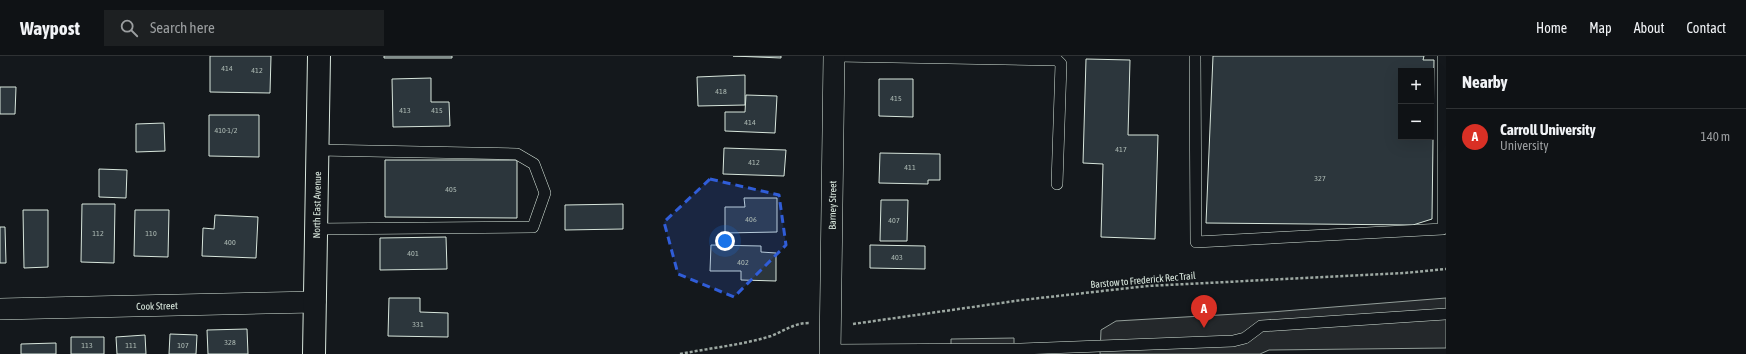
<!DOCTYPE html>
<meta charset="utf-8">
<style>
:root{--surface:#0f1215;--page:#1d2022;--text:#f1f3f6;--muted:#9b9ea0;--line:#2f3234;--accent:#d93025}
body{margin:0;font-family:"Asap Condensed",sans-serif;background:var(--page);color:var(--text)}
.controls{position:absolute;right:12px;top:12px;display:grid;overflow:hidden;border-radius:0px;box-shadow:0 4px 16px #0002}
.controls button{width:36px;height:36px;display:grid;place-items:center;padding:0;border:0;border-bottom:1px solid var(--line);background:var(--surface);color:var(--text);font:20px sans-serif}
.you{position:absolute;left:725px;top:185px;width:14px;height:14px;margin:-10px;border:3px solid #fff;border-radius:50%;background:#1a73e8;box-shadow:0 0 0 6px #1a73e833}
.badge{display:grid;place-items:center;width:26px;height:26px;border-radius:50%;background:var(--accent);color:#fff;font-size:13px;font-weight:700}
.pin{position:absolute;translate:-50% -33px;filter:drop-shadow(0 1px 2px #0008)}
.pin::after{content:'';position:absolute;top:21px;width:14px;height:12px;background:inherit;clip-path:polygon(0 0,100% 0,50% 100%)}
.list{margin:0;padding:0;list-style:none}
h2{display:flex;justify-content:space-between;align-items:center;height:52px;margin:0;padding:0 16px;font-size:17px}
h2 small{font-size:13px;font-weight:400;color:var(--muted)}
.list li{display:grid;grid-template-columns:26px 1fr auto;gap:12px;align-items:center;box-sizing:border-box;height:56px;padding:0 16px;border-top:1px solid var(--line)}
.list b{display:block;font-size:15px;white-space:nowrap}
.list p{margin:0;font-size:13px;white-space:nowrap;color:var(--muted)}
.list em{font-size:13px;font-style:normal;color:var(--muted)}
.icon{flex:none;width:22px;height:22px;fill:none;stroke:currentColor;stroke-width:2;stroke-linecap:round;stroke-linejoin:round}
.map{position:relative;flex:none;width:1446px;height:298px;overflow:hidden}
header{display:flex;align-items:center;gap:24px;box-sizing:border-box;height:56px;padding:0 20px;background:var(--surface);border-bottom:1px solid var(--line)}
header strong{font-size:19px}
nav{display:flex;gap:22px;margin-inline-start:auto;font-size:14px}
.search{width:280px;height:36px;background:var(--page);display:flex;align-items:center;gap:10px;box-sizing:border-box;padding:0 14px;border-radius:0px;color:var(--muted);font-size:15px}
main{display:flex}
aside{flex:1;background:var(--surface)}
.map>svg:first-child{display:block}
</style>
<header>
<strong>Waypost</strong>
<div class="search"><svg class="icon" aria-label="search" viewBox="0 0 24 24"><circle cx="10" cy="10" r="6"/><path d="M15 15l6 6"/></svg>Search here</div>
<nav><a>Home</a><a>Map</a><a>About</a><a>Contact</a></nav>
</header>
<main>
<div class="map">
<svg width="1446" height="298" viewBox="0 0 1446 298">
<rect width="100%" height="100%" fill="#14181c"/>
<path fill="#24282b" stroke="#939e99" d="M 1446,242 L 1446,292 L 1269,294 L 1260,298 L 1100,298 L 1101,274 L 1116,265 L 1271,256 Z
M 1014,282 L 1014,298 L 951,298 L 951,283 Z"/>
<path fill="#2c363c" stroke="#d8e6dc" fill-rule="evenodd" d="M 210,0 L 271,0 L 270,37 L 210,36 Z
M 384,0 L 452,0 L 452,2 L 384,2 Z
M 733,0 L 781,0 L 781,2 Z
M 1213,0 L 1424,0 L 1423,4 L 1434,4 L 1432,163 L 1413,169 L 1206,167 ZM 1401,15 L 1431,15 L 1431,81 L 1401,81 Z
M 1086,3 L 1130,4 L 1128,79 L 1158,79 L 1155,183 L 1101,181 L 1103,108 L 1083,107 Z
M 745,19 L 745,49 L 698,50 L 697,21 Z
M 431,22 L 431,46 L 449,46 L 450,70 L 393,71 L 392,23 Z
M 879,23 L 913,23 L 913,61 L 879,60 Z
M 0,31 L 16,31 L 15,58 L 0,58 Z
M 746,39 L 777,40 L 775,77 L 725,75 L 725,56 L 745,56 Z
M 209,59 L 259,59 L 259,101 L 209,100 Z
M 164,67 L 165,95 L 136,96 L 136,68 Z
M 724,92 L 786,94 L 784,120 L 723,118 Z
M 880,97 L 940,98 L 940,124 L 928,124 L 928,128 L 879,127 Z
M 385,104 L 517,104 L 517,162 L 385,161 Z
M 99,113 L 127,114 L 126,142 L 99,141 Z
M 744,142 L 777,142 L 777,176 L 725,177 L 725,151 L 745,151 Z
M 881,144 L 908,144 L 907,185 L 880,185 Z
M 82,148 L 115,148 L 114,207 L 81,206 Z
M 623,148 L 623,173 L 565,174 L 565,149 Z
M 23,154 L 48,154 L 48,211 L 24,212 Z
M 135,154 L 169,154 L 168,201 L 134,200 Z
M 215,159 L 258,161 L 256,202 L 202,200 L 203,172 L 214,173 Z
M 0,171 L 5,171 L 6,207 L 0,207 Z
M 446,181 L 447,213 L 380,214 L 380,182 Z
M 711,189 L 761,190 L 761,196 L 776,197 L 776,225 L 741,224 L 741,215 L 710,215 Z
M 870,189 L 925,190 L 925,213 L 870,212 Z
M 389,242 L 420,242 L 420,256 L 448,257 L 448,281 L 388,280 Z
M 247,273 L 248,298 L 208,298 L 207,274 Z
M 170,278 L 197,279 L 196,298 L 169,298 Z
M 145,279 L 146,298 L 117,298 L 116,281 Z
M 71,281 L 104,281 L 104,298 L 71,298 Z
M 56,287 L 56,298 L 21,298 L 21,288 Z"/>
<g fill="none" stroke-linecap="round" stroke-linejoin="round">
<defs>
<path id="lane" d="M 837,0 L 1057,4 L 1061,8 L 1057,128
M 1195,0 L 1196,186 L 1443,173 L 1443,0
M 316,173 L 533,171 L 545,137 L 534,108 L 517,98 L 318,94
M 830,294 L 1021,293 L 1233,285 L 1245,282 L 1261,270 L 1446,258"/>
<g id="street">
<path id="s1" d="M 0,253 L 315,246"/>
<path id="s2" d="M 830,298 L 834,0"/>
</g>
<g id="secondary">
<path id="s3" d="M 314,298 L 319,0"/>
</g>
</defs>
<use href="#lane" stroke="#d8e6dc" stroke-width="12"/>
<use href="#street" stroke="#d8e6dc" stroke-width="22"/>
<use href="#secondary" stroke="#d8e6dc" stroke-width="24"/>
<path stroke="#9da8a2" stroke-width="2.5" stroke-dasharray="3 2" stroke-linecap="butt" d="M 853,268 L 1022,244 L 1147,230 L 1404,217 L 1446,213
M 680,298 C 710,292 742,289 771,280 C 784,275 794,267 809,267"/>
<use href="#lane" stroke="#14181c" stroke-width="11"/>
<use href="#street" stroke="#14181c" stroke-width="21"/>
<use href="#secondary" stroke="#14181c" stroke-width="22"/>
</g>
<path fill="#305dd8" fill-opacity="0.2" stroke="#305dd8" stroke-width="3" stroke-dasharray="8 5" stroke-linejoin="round" d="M 710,123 L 779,139 L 786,189 L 734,241 L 678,218 L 664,166 Z"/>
<g text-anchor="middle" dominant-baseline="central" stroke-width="3" stroke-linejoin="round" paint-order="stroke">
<g font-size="8" fill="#adbab4">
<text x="227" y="12">414</text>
<text x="257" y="14">412</text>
<text x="721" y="35">418</text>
<text x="896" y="42">415</text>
<text x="405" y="54">413</text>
<text x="437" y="54">415</text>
<text x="750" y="66">414</text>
<text x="226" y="74">410-1/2</text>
<text x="1121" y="93">417</text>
<text x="754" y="106">412</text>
<text x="910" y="111">411</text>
<text x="1320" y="122">327</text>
<text x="451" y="133">405</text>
<text x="751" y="163">406</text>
<text x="894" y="164">407</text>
<text x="98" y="177">112</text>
<text x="151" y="177">110</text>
<text x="230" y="186">400</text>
<text x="413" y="197">401</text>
<text x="897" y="201">403</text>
<text x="743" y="206">402</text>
<text x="418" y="268">331</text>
<text x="230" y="286">328</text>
<text x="87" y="289">113</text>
<text x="131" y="289">111</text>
<text x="183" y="289">107</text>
</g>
<g font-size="10" fill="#d8e6dc" stroke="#14181c">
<text stroke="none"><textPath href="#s3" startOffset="149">North East Avenue</textPath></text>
<text stroke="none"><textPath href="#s2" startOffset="149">Barney Street</textPath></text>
<text transform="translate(1143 224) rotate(-5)">Barstow to Frederick Rec Trail</text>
<text stroke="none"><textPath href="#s1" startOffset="157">Cook Street</textPath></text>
</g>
</g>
</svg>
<div class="controls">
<button>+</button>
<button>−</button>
</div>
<div class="you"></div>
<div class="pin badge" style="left:1204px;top:272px">A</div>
</div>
<aside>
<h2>Nearby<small></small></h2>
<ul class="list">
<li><span class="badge">A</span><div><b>Carroll University</b><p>University</p></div><em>140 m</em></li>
</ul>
</aside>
</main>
